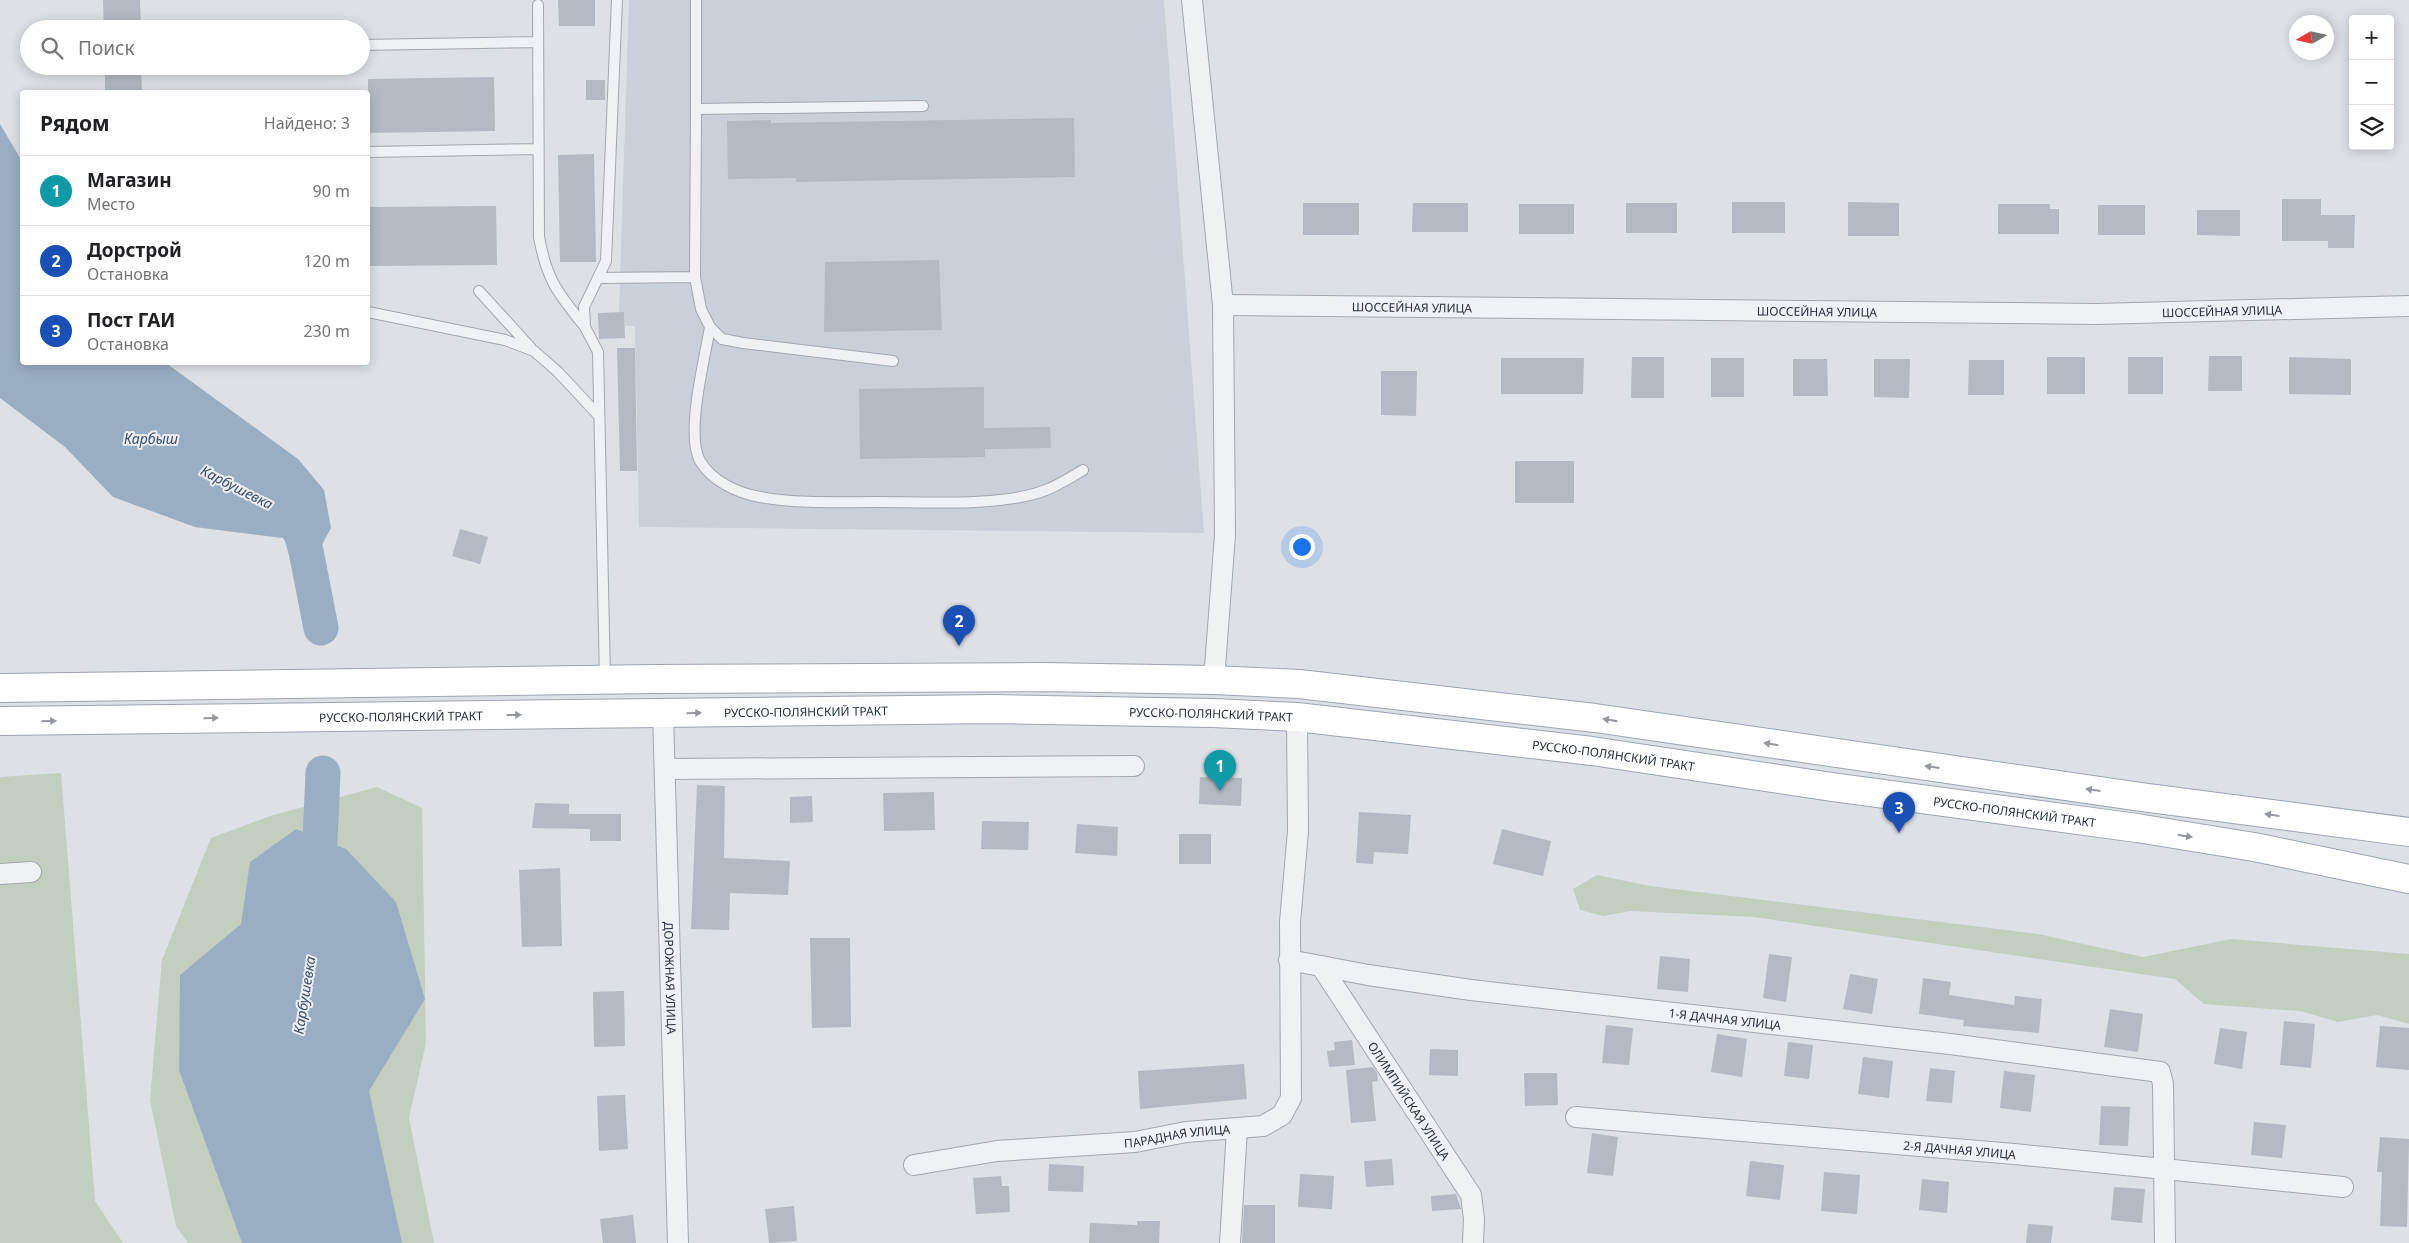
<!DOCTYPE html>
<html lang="ru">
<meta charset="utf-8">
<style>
:root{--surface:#fff;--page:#f2f2f2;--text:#202124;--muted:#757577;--line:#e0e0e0;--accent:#c3495c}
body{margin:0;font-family:"Noto Sans",sans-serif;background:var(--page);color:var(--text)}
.controls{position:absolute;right:15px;top:15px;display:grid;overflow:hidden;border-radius:5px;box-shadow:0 2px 12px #0003}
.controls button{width:45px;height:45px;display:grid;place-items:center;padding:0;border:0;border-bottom:1px solid var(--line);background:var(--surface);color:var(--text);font:25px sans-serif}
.compass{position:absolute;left:2289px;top:15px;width:45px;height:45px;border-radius:50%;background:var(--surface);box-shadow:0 2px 12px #0003;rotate:261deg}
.you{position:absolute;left:1301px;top:546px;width:18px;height:18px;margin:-12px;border:4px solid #fff;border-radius:50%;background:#1a73e8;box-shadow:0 0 0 8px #1a73e833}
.badge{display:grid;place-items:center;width:32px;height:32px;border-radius:50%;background:var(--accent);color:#fff;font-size:16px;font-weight:700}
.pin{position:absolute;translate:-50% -41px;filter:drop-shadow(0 1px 2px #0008)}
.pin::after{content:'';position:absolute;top:26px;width:18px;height:15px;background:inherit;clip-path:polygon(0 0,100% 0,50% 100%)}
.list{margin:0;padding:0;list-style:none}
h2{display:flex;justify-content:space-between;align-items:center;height:65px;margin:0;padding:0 20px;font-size:21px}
h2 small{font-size:16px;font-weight:400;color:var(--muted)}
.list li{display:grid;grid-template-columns:32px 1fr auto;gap:15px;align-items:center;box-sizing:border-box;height:70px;padding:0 20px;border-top:1px solid var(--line)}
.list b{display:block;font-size:19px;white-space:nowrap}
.list p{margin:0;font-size:16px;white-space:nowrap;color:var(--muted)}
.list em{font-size:16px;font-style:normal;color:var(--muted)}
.icon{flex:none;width:28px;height:28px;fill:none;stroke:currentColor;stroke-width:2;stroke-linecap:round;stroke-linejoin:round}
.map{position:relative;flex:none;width:2409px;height:1243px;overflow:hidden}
.search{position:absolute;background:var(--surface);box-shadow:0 2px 12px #0003;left:20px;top:20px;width:350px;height:55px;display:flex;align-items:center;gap:12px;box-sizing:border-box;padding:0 18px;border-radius:28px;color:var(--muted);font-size:19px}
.panel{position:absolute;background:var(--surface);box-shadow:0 2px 12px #0003;left:20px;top:90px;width:350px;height:275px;border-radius:5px}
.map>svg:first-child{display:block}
</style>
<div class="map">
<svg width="2409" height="1243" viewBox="0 0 2409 1243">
<rect width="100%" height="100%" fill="#dde0e5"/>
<path fill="#cbcfd7" d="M 629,0 L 1164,0 L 1204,533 L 639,527 L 635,326 L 625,326 L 624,312 L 619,312 Z"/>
<path fill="#c3cfbe" d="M 61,773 L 95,1201 L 123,1243 L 0,1243 L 0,777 Z
M 377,787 L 422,808 L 426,1043 L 409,1118 L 434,1243 L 188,1243 L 176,1226 L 150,1100 L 162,960 L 211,838 L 270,816 Z
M 1597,875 L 1650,886 L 2038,934 L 2143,957 L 2231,939 L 2409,954 L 2409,1024 L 2377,1015 L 2338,1022 L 2300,1011 L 2204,1004 L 2175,979 L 1754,917 L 1631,911 L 1603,916 L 1580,910 L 1573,889 Z"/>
<path fill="#9aaec3" d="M 0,124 L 22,161 L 22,362 L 166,363 L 298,459 L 324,490 L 331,528 L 306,574 L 283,538 L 195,527 L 113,497 L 65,447 L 0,398 Z
M 296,829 L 346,849 L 396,902 L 425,999 L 369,1091 L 402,1243 L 242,1243 L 179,1070 L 180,975 L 241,924 L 250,862 Z"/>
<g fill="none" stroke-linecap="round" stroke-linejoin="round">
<path stroke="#9aaec3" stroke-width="35" d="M 298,522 L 306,551 L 321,628
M 318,887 L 323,773"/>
</g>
<path fill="#b4b9c2" d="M 103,0 L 140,0 L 141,29 L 104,29 Z
M 558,0 L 595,0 L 595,26 L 559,26 Z
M 105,66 L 141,66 L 142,92 L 105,92 Z
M 494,77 L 495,131 L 368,133 L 368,79 Z
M 586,80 L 605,80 L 605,100 L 586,100 Z
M 1074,118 L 1075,177 L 796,182 L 796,178 L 728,179 L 727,121 L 771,120 L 771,123 Z
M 594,154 L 596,262 L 560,262 L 558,155 Z
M 2282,199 L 2321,199 L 2321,215 L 2355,215 L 2354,248 L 2328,248 L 2328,241 L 2282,241 Z
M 1732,202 L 1785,202 L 1785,233 L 1732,233 Z
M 1848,202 L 1899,203 L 1899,236 L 1848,236 Z
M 1303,203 L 1359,203 L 1359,235 L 1303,235 Z
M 1413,203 L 1468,203 L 1468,232 L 1412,232 Z
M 1626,203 L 1677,203 L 1677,233 L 1626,233 Z
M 1519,204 L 1574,204 L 1574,234 L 1519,234 Z
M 1998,204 L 2050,204 L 2050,209 L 2059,209 L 2059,234 L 1998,234 Z
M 2098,205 L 2145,205 L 2145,235 L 2098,235 Z
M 496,206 L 497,265 L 368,266 L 368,207 Z
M 2197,210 L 2240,210 L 2240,236 L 2197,235 Z
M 939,260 L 942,330 L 824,332 L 825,262 Z
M 624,312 L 625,338 L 599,339 L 598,313 Z
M 617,348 L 635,348 L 637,471 L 620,471 Z
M 2209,356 L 2242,356 L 2242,391 L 2208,391 Z
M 1632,357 L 1664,357 L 1664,398 L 1631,398 Z
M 2047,357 L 2085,357 L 2085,394 L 2047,394 Z
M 2128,357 L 2163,357 L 2163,394 L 2128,394 Z
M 2289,357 L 2351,359 L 2351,395 L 2289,394 Z
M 1501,358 L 1584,358 L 1583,394 L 1501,394 Z
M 1711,358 L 1744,358 L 1744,397 L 1711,397 Z
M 1793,359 L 1827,359 L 1828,396 L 1793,396 Z
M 1874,359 L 1910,359 L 1909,398 L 1874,397 Z
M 1969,360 L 2004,360 L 2004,395 L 1968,395 Z
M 1381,371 L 1417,371 L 1416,416 L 1381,415 Z
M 984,387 L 984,428 L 1050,427 L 1051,448 L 985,449 L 985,457 L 860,459 L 859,389 Z
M 1515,461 L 1574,461 L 1574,503 L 1515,503 Z
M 460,529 L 488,537 L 480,564 L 452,556 Z
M 1200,777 L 1242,778 L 1241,806 L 1199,804 Z
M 697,785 L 725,786 L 724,858 L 790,861 L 788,895 L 730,893 L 729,930 L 691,929 Z
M 934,792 L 935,830 L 884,831 L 883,793 Z
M 812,796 L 813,822 L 790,823 L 790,797 Z
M 535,803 L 569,804 L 569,814 L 621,814 L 621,841 L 590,841 L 590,829 L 532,828 Z
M 1359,812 L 1411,815 L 1408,854 L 1374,852 L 1373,864 L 1356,863 Z
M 982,821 L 1029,822 L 1028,850 L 981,849 Z
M 1077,824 L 1118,827 L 1117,856 L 1075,853 Z
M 1502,829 L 1551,841 L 1543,876 L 1493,864 Z
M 1179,834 L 1211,834 L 1211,864 L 1179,864 Z
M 560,868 L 562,946 L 522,947 L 519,870 Z
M 810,938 L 850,938 L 851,1027 L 812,1028 Z
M 1769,954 L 1792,957 L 1786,1002 L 1763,998 Z
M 1660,956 L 1690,959 L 1688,992 L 1657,989 Z
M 1850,974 L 1878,979 L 1872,1014 L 1843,1009 Z
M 1923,978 L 1951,982 L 1949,995 L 2014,1005 L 2015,996 L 2042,999 L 2039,1033 L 1963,1026 L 1964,1020 L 1919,1014 Z
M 624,991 L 625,1046 L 594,1047 L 593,992 Z
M 2110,1009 L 2143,1014 L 2138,1052 L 2104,1047 Z
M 2284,1021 L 2315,1024 L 2311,1068 L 2280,1065 Z
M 1606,1025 L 1633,1028 L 1629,1065 L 1602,1063 Z
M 2380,1026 L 2409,1028 L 2409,1070 L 2376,1067 Z
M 2220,1028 L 2247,1032 L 2242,1069 L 2214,1064 Z
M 1717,1034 L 1747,1039 L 1742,1077 L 1711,1072 Z
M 1352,1040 L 1355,1065 L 1329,1067 L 1327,1051 L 1335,1050 L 1334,1042 Z
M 1788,1042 L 1813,1045 L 1809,1079 L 1784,1076 Z
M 1430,1049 L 1458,1050 L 1458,1076 L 1429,1075 Z
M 1863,1057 L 1893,1061 L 1889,1098 L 1858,1094 Z
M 1244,1064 L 1247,1099 L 1140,1109 L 1138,1071 Z
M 1373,1067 L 1377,1073 L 1378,1081 L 1372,1082 L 1376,1121 L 1351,1123 L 1346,1070 Z
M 1930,1068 L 1955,1071 L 1952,1103 L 1926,1101 Z
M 2004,1071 L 2035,1075 L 2031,1112 L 2000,1108 Z
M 1524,1073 L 1557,1073 L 1558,1105 L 1525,1106 Z
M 625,1095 L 628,1149 L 599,1151 L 597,1096 Z
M 2101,1106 L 2130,1107 L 2128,1146 L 2099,1145 Z
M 2254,1122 L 2286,1125 L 2282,1158 L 2251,1155 Z
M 1592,1133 L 1618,1137 L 1613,1176 L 1587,1173 Z
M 2380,1137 L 2409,1139 L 2407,1227 L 2380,1226 L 2382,1172 L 2377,1172 Z
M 1392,1159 L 1394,1185 L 1366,1187 L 1364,1161 Z
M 1750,1161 L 1784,1165 L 1780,1200 L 1746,1196 Z
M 1049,1164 L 1084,1166 L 1083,1192 L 1048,1191 Z
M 1824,1172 L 1860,1175 L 1857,1214 L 1821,1211 Z
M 1300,1174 L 1334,1176 L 1332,1209 L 1298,1207 Z
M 1001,1176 L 1002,1186 L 1009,1186 L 1010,1212 L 976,1214 L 973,1178 Z
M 1922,1179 L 1949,1182 L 1947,1213 L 1919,1210 Z
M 2114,1187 L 2145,1189 L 2142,1223 L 2111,1220 Z
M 1456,1194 L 1461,1209 L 1432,1211 L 1431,1196 Z
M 1244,1205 L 1275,1205 L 1275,1243 L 1242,1243 Z
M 794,1206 L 797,1241 L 769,1243 L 765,1209 Z
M 633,1215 L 636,1243 L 603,1243 L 600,1219 Z
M 1137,1221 L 1160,1221 L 1159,1243 L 1089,1243 L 1090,1223 L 1137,1225 Z
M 2028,1224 L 2053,1226 L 2051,1243 L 2026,1243 Z"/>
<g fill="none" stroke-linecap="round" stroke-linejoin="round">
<defs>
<path id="lane" d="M 538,5 L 539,237 C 547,281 558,293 585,327
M 361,45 L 538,42
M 696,109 L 696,0
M 368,152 L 538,149
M 599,278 L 695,277
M 479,291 L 531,348
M 368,312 L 505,340 L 534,351 L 558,372 L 599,416
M 710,327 C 705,358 685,434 700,461 C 712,481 737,493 760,497 C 798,504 839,502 877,502 C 924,502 1003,507 1046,490 C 1059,485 1071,477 1083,470
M 893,361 L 743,343 L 722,339 L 710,327 L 701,309 L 695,277 L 696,109 L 923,106
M 605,679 L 598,352 L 585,327 L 584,307 L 606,261 L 617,0"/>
<g id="street">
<path d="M 1192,0 L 1223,305 L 1225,535 L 1214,680"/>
<path id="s1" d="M 1223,305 L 2096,314 L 2409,306"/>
<path id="s2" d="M 663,713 L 678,1243"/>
<path d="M 665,769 L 1134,766"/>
<path d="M 0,874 L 31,872"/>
<path id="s3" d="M 1289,960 L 1368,975 L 1471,990 L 1950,1044 L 2160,1072 L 2163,1084 L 2165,1243"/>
<path id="s4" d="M 1321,966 L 1471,1195 L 1474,1219 L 1473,1243"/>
<path id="s5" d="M 1576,1117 L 2014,1154 L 2343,1187"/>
<path id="s6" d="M 914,1165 L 997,1151 L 1135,1142 L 1186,1132 L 1263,1126 L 1282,1115 L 1291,1098 L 1290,922 L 1298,831 L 1297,717"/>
<path d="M 1230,1243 L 1237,1129"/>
</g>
<g id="primary">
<path d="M 0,688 L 654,679 L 1043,677 L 1214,680 L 1299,684 L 1595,718 L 2141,797 L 2409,832"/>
<path id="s7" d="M 0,721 L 995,709 L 1213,713 L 1297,717 L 1592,751 L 1832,787 L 2137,828 L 2254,847 L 2409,879"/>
</g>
</defs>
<use href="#lane" stroke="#a3a7af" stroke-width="12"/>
<use href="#street" stroke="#a3a7af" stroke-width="22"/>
<use href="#primary" stroke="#9da5b0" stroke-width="30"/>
<use href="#lane" stroke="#eff1f4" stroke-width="10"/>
<use href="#street" stroke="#eff1f4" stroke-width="20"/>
<use href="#primary" stroke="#fff" stroke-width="28"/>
</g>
<defs><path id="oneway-solid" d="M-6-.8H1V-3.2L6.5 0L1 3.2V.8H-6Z" transform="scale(1.25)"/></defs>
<g fill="#94979d">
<use href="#oneway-solid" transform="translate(694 713) rotate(-1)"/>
<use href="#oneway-solid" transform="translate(514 715) rotate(-1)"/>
<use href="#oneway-solid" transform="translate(211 718) rotate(-1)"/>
<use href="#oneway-solid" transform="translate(1610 720) rotate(-171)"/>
<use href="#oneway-solid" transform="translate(49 721) rotate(-1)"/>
<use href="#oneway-solid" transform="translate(1771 744) rotate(-171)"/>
<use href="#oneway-solid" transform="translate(1932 767) rotate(-172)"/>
<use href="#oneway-solid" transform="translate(2093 790) rotate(-172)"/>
<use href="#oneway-solid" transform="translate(2272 815) rotate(-172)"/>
<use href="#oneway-solid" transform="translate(2185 836) rotate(9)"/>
</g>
<g text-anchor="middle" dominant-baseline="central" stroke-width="4" stroke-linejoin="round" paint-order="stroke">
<g font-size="12" fill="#282f3b" stroke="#eceff3">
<text stroke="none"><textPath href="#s1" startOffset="189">ШОССЕЙНАЯ УЛИЦА</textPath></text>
<text stroke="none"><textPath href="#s1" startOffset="999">ШОССЕЙНАЯ УЛИЦА</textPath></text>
<text stroke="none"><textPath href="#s1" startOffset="594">ШОССЕЙНАЯ УЛИЦА</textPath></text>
<text stroke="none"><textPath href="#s7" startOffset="806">РУССКО-ПОЛЯНСКИЙ ТРАКТ</textPath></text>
<text stroke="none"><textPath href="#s7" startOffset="1211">РУССКО-ПОЛЯНСКИЙ ТРАКТ</textPath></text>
<text stroke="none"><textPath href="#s7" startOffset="401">РУССКО-ПОЛЯНСКИЙ ТРАКТ</textPath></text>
<text stroke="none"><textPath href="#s7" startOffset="1616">РУССКО-ПОЛЯНСКИЙ ТРАКТ</textPath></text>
<text stroke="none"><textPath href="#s7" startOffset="2021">РУССКО-ПОЛЯНСКИЙ ТРАКТ</textPath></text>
<text stroke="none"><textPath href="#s2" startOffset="265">ДОРОЖНАЯ УЛИЦА</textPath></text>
<text stroke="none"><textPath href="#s3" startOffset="440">1-Я ДАЧНАЯ УЛИЦА</textPath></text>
<text stroke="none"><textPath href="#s4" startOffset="161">ОЛИМПИЙСКАЯ УЛИЦА</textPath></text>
<text stroke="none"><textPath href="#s6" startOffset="265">ПАРАДНАЯ УЛИЦА</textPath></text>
<text stroke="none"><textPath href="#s5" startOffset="385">2-Я ДАЧНАЯ УЛИЦА</textPath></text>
</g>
<g font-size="14" font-style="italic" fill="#354d6b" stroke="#eceff3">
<text x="151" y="438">Карбыш</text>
<text transform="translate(237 487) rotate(27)">Карбушевка</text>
<text transform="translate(304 995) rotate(-81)">Карбушевка</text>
</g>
</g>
</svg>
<div class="controls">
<button>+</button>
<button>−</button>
<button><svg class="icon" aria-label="layers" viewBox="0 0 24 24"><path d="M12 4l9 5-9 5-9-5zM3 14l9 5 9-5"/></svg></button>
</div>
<svg class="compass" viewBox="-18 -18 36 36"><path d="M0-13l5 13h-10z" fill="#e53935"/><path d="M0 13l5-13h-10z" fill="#757577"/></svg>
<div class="you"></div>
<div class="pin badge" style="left:1220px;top:791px;background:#0f9aa8">1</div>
<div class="pin badge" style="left:959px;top:646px;background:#1a4fb4">2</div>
<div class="pin badge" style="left:1899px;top:833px;background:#1a4fb4">3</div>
<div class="search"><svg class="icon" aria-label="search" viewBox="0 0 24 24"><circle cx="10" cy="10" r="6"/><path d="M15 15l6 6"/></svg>Поиск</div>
<section class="panel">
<h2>Рядом<small>Найдено: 3</small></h2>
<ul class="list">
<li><span class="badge" style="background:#0f9aa8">1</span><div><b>Магазин</b><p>Место</p></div><em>90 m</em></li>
<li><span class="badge" style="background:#1a4fb4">2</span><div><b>Дорстрой</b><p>Остановка</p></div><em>120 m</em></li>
<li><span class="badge" style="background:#1a4fb4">3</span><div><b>Пост ГАИ</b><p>Остановка</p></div><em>230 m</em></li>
</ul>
</section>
</div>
